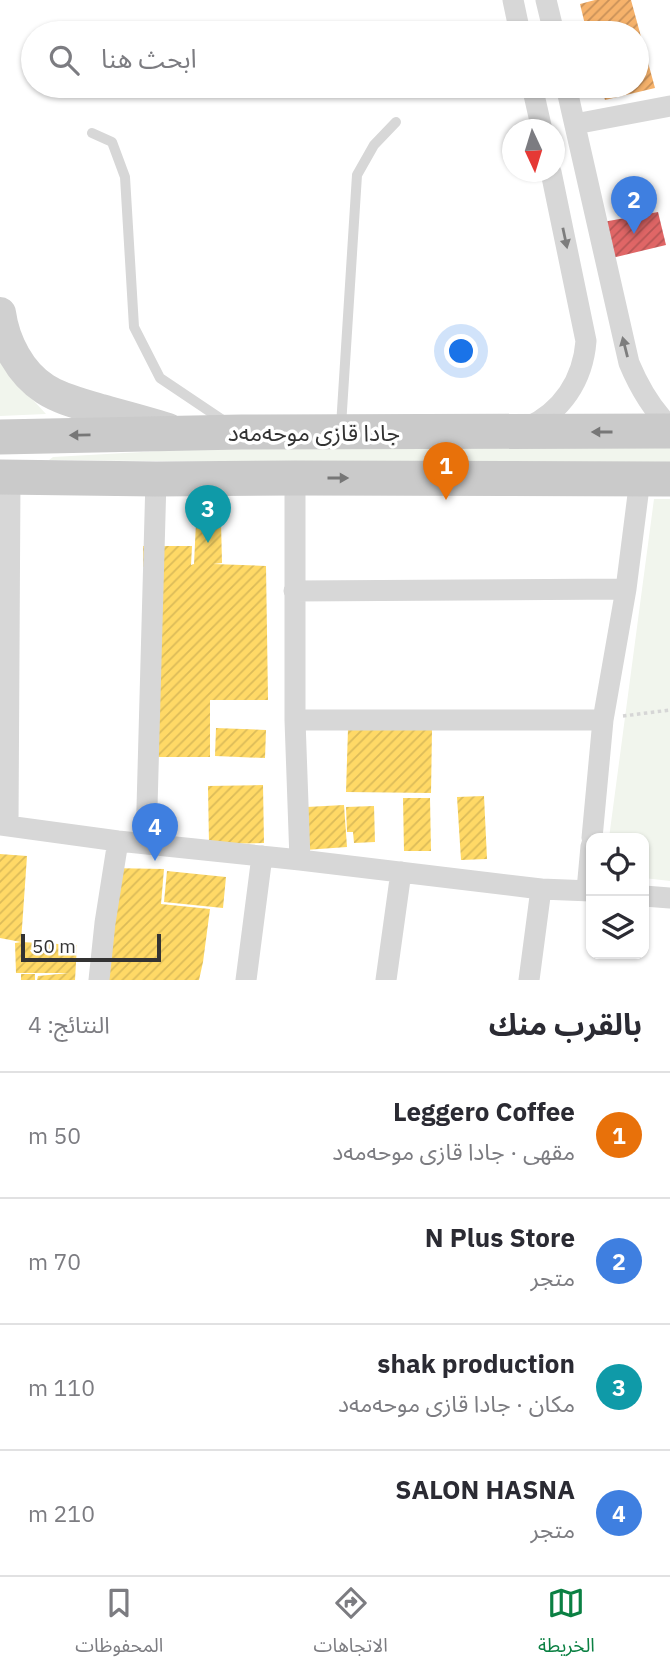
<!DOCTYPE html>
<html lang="ar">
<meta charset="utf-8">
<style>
:root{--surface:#fff;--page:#f7f7f7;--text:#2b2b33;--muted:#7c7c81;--line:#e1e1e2;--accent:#0b8043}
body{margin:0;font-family:"IBM Plex Sans","Noto Sans Arabic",sans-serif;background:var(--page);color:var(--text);direction:rtl}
.controls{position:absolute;right:21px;bottom:21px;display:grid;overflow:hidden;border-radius:14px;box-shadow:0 2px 5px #0004}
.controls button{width:63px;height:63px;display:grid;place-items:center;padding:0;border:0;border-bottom:2px solid var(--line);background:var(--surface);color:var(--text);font:35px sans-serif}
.compass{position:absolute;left:502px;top:119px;width:63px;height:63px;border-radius:50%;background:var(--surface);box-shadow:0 2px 5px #0004;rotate:176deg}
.scale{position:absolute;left:21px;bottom:18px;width:140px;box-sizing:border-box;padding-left:7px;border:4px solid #333;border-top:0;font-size:19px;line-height:24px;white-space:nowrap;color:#333;-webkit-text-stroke:5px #fff;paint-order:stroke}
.you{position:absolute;left:462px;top:352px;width:24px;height:24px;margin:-18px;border:5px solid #fff;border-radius:50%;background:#1a73e8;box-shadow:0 0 0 10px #1a73e833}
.badge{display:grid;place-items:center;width:46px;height:46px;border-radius:50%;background:var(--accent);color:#fff;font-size:23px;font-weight:700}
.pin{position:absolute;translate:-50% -58px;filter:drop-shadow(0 2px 4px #0008)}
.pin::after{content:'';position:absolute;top:37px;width:24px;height:21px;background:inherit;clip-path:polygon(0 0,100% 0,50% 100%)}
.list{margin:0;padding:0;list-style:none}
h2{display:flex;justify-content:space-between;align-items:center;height:91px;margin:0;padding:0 28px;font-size:30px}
h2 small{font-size:23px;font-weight:400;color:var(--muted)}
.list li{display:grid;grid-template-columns:46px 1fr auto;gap:21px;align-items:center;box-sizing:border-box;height:126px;padding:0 28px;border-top:2px solid var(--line)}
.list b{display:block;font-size:26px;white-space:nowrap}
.list p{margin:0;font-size:23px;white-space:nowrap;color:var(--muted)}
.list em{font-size:23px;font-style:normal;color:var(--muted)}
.icon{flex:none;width:38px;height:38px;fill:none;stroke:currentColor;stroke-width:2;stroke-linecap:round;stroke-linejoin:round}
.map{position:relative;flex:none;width:670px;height:980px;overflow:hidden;direction:ltr}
.search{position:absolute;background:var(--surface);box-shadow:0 2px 5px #0004;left:21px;right:21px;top:21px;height:77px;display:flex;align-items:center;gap:18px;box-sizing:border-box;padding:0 24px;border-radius:38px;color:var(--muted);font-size:26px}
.sheet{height:595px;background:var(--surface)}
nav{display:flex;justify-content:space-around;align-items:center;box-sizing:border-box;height:98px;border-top:2px solid var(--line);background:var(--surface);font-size:19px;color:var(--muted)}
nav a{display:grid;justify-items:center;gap:4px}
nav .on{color:var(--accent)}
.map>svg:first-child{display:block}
</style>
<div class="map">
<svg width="670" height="980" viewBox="0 0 670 980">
<defs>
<pattern id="homes-hatch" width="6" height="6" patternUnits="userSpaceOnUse" patternTransform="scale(1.75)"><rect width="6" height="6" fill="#ffd966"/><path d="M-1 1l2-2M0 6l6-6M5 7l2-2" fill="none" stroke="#dbbb59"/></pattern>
<pattern id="shops-hatch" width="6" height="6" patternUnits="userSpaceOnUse" patternTransform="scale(1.75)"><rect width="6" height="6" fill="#e06666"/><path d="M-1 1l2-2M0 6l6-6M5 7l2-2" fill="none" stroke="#b65555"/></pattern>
<pattern id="health-hatch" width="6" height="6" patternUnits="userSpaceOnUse" patternTransform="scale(1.75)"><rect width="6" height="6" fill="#f6b26b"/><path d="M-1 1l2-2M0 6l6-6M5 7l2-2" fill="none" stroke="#c89159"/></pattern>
</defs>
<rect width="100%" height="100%" fill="#fff"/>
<path fill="#f1f5ed" d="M 0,347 L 11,376 L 46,414 L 0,416 Z
M 670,445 L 670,466 L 49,460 L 53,457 L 214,448 Z
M 654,499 L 670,499 L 670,881 L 644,878 L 644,838 L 609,838 Z"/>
<path fill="url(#homes-hatch)" d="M 196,523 L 221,523 L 222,563 L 213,564 L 266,566 L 268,700 L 210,700 L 210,757 L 150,757 L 149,566 L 143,567 L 143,546 L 192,546 L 191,565 L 194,564 Z
M 216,728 L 266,730 L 265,758 L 215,756 Z
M 348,729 L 432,729 L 431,793 L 346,792 Z
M 263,785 L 264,843 L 209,844 L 208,786 Z
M 484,796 L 487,859 L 461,860 L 457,797 Z
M 403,798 L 430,798 L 431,851 L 404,851 Z
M 344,805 L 347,847 L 291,851 L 288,808 Z
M 374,806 L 375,842 L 354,843 L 353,832 L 347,832 L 346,807 Z
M 0,854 L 27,856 L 21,942 L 77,945 L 75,980 L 37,980 L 38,976 L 69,973 L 16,973 L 15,943 L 21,942 L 0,938 Z
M 109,868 L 164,869 L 161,904 L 210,909 L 203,962 L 199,980 L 98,980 Z
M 167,871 L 226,877 L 223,908 L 164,902 Z
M 21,974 L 35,974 L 35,980 L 21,980 Z"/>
<path fill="url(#shops-hatch)" d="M 658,212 L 666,245 L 612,258 L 603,222 Z"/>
<path fill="url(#health-hatch)" d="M 595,0 L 631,0 L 655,88 L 605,100 L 601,86 L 637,86 L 637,33 L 587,33 L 580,4 Z"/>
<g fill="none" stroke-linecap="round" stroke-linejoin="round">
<path stroke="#d6d6d6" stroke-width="3.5" stroke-dasharray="3.5 3.5" stroke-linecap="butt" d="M 623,716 L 670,710"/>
<path stroke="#d7d7d7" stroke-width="10" d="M 92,133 L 112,142 L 125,177 L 134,327 L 160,378 L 227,423
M 341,426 L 357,175 L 374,145 L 396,122"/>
<path stroke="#d7d7d7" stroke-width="21" d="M 513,0 L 520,33
M 546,0 L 554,33
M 532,86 L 542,130
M 566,86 L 629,363 C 639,387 651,408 670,427
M 575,124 L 670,106
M 526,428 C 562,412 583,380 586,341 L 551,172
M 295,478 L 295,720 L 300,860
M 294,591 L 626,589
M 295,720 L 603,720
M 0,825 L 118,841 L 300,860 L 541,889 L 591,891
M 8,826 L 10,477
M 592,838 L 603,720 L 626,589 L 640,479
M 146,844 L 156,479
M 587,890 L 591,846
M 644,896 L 670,898
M 99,980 L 105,923 L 118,841
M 246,980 L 262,856
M 386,980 L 401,872
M 529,980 L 541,889"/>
<path stroke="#d0d0d0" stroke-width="32" d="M 0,313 C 4,342 20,373 45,389 C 62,400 82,404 101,410 C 123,416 146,422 168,429"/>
<path stroke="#cacaca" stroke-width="35" d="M 0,437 L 241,432 L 670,431
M 0,477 L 156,479 L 295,478 L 670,479"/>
</g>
<defs><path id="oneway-solid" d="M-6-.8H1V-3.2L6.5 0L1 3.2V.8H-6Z" transform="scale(1.75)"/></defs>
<g fill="#7d7d7d">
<use href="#oneway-solid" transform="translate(565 238) rotate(78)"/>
<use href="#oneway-solid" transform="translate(625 347) rotate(-104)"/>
</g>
<g fill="#777">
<use href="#oneway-solid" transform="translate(602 432) rotate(180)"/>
<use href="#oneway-solid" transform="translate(80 435) rotate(179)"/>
<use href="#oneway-solid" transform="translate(338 478)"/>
</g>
<g text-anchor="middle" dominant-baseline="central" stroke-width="7" stroke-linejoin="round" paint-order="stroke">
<g font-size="23" fill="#333" stroke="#fff">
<text x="314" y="432">جادا قازی موحەمەد</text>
</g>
</g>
</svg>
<div class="controls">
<button><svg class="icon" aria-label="locate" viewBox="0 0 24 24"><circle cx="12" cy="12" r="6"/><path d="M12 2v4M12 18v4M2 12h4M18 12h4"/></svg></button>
<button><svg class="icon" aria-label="layers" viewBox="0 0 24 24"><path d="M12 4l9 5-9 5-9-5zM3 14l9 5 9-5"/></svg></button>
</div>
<svg class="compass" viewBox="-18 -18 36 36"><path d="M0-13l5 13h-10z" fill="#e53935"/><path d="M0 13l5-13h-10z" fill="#7c7c81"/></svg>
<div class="scale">50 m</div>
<div class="you"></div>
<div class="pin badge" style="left:446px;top:500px;background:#e8710a">1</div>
<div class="pin badge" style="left:634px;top:234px;background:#3f7fe0">2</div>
<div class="pin badge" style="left:208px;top:543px;background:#0f9aa8">3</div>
<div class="pin badge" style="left:155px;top:861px;background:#3f7fe0">4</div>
<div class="search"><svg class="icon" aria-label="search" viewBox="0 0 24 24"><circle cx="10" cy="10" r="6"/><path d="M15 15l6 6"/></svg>ابحث هنا</div>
</div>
<section class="sheet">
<h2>بالقرب منك<small>النتائج: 4</small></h2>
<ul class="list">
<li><span class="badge" style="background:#e8710a">1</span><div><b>Leggero Coffee</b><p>مقهى · جادا قازی موحەمەد</p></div><em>50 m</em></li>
<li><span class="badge" style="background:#3f7fe0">2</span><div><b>N Plus Store</b><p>متجر</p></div><em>70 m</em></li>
<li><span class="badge" style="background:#0f9aa8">3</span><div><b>shak production</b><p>مكان · جادا قازی موحەمەد</p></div><em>110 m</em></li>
<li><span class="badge" style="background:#3f7fe0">4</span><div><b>SALON HASNA</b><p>متجر</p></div><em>210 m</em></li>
</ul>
</section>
<nav>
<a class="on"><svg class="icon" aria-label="map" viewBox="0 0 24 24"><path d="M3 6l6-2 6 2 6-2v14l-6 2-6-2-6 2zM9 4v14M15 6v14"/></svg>الخريطة</a>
<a><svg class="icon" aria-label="directions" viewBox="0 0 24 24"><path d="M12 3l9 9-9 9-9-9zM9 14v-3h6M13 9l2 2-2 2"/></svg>الاتجاهات</a>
<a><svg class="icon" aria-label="saved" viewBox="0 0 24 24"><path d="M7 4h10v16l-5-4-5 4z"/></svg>المحفوظات</a>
</nav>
